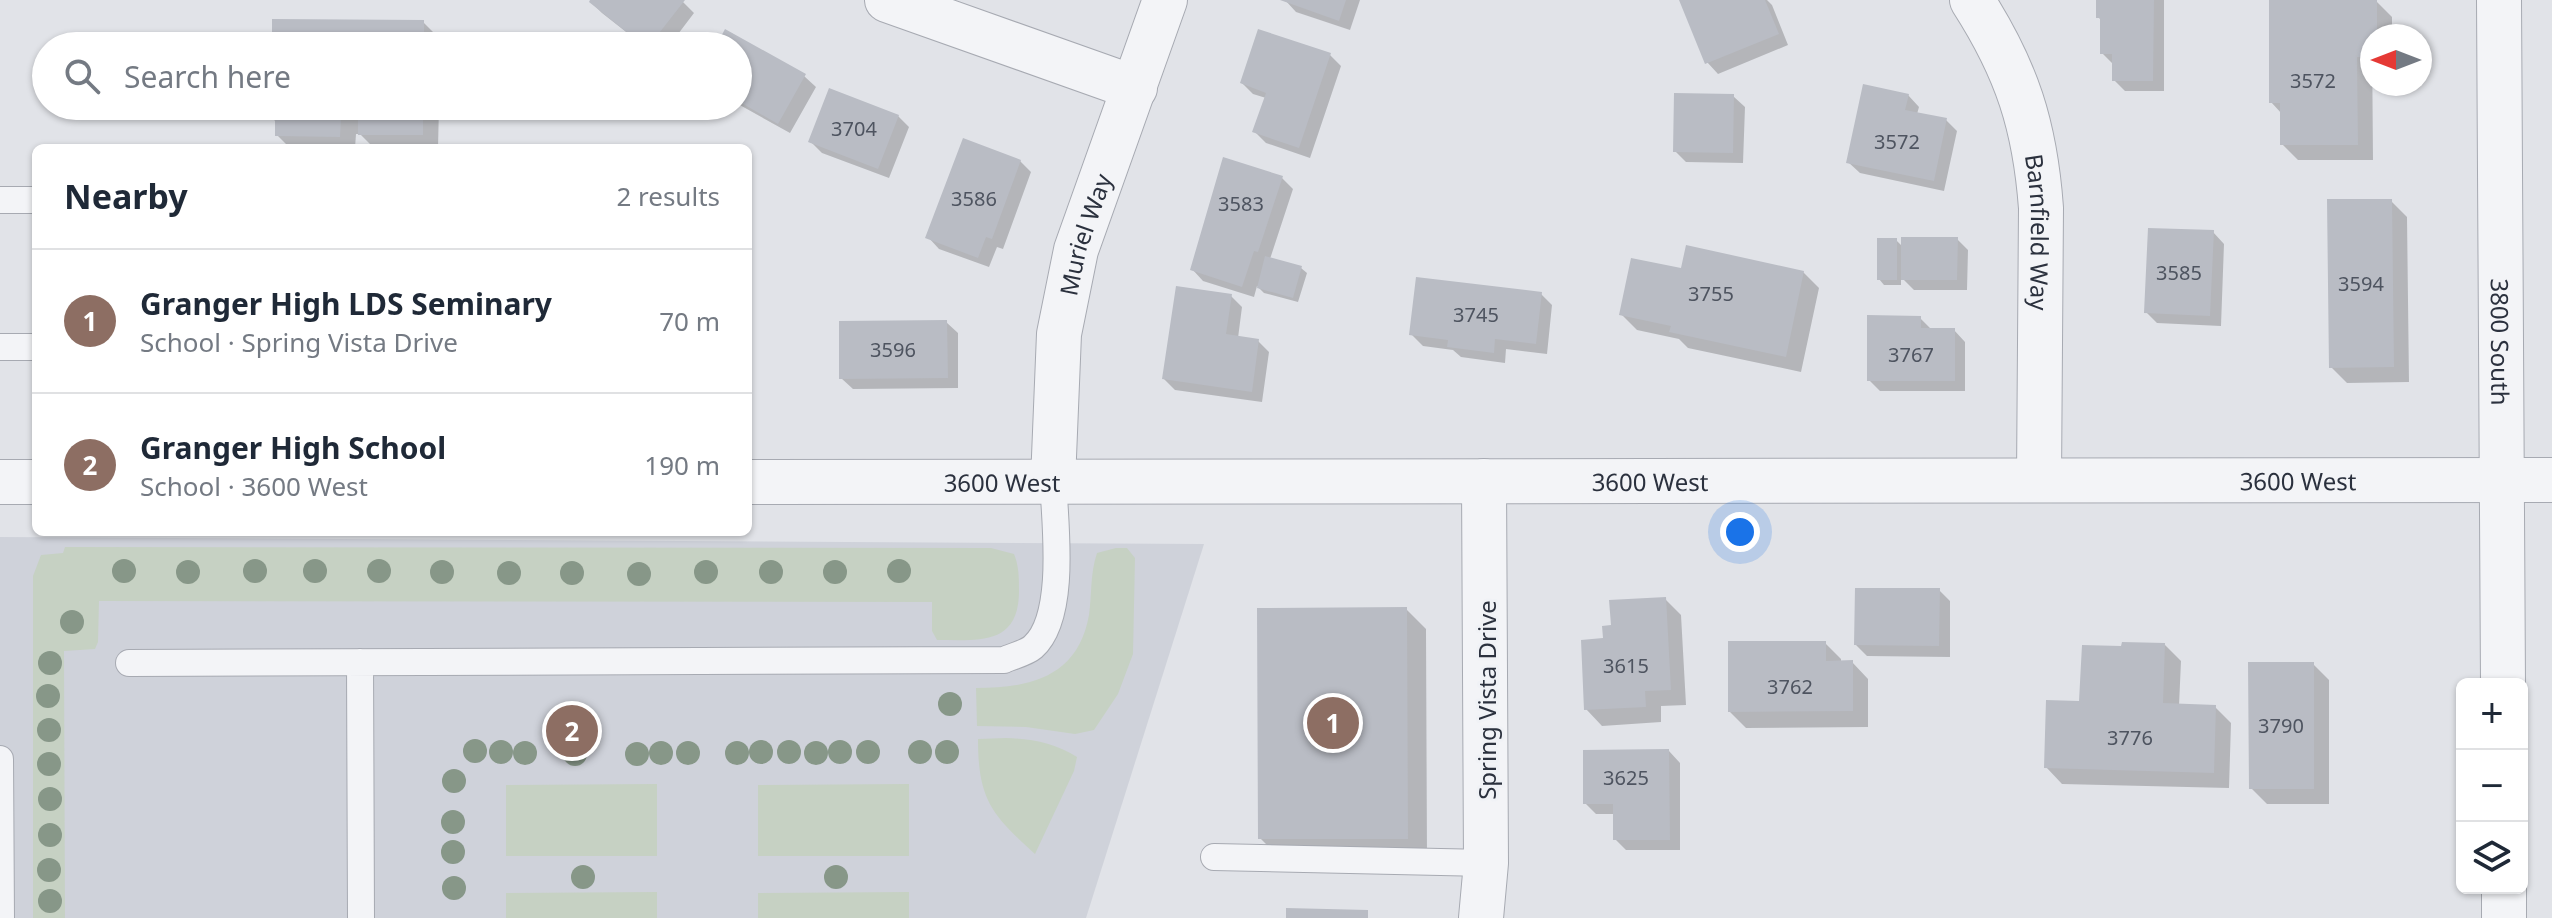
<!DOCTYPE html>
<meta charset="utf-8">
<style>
:root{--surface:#fff;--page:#f6f6f7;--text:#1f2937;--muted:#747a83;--line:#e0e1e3;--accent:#c0535d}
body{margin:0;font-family:"Noto Sans",sans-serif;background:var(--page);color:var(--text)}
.controls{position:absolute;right:24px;bottom:24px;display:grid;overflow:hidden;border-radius:12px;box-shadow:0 2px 6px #0004}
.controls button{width:72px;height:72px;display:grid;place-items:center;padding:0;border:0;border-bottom:2px solid var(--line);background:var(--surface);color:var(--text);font:40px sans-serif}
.compass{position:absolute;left:2360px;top:24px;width:72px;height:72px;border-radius:50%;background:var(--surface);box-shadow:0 2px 6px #0004;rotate:270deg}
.you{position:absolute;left:1740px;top:532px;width:28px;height:28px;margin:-20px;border:6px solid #fff;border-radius:50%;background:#1a73e8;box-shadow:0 0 0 12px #1a73e833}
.badge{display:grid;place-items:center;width:52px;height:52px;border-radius:50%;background:var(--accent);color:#fff;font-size:26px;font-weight:700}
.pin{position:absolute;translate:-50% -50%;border:4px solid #fff;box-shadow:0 2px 8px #0006}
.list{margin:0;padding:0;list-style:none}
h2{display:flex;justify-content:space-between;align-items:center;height:104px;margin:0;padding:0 32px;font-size:34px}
h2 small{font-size:26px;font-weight:400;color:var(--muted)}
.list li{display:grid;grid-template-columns:52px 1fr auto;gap:24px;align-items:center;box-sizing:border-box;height:144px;padding:0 32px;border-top:2px solid var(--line)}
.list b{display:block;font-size:30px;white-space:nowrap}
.list p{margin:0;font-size:26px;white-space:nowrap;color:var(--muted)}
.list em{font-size:26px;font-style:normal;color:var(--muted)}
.icon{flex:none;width:44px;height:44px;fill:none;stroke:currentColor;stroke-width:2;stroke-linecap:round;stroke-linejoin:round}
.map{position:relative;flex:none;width:2552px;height:918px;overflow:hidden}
.search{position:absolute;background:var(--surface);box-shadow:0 2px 6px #0004;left:32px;top:32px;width:720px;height:88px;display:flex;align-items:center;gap:20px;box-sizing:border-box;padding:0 28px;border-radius:44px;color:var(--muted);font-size:30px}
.panel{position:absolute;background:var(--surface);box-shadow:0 2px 6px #0004;left:32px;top:144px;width:720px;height:392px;border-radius:12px}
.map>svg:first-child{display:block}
</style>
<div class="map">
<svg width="2552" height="918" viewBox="0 0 2552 918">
<rect width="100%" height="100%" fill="#e1e3e8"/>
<path fill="#cfd2da" d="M 0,537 L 1204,544 L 1086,918 L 0,918 Z"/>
<path fill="#c6d1c3" d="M 65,547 L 991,548 L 1014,554 C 1019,566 1019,578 1019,591 C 1019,646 978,640 937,640 L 932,631 L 932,602 L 99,601 L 98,642 L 95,649 L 64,651 L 65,918 L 33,918 L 33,576 L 41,555 L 63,553 Z
M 1116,548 L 1127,548 L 1135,558 L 1133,654 L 1118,694 L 1094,730 L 1075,734 L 1026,727 L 977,726 L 976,688 C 1030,688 1078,677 1089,615 C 1092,594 1090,574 1097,553 Z
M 1006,738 C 1032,739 1055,743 1077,757 L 1074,771 L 1035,854 C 992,815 978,800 978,739 Z
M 657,784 L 657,856 L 506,856 L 506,785 Z
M 909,784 L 909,856 L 758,856 L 758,785 Z
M 657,892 L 657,918 L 506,918 L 506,893 Z
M 909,892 L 909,918 L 758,918 L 758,893 Z"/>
<path fill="#0003" d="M 593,0 L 681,0 L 694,13 L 669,46 L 637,46 L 630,35 L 602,13 L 591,2 Z
M 1285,0 L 1360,0 L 1350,30 L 1296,12 Z
M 1681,0 L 1767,0 L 1772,5 L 1788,45 L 1718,74 L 1707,62 Z
M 2098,0 L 2164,0 L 2164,91 L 2125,91 L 2114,80 L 2114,65 L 2102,53 L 2102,21 L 2098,17 Z
M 2376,1 L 2392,17 L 2392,36 L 2372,36 L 2373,160 L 2298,160 L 2282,144 L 2282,114 L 2271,102 Z
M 423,22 L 439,38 L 439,46 L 274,46 Z
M 726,31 L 804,76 L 816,87 L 790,133 L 738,104 L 738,46 L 718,46 Z
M 1330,55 L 1341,66 L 1310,158 L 1266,143 L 1255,132 L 1266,98 L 1253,94 L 1242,83 Z
M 1908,95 L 1919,107 L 1917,114 L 1946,120 L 1957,131 L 1944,191 L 1860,173 L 1848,162 Z
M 1733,96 L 1745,107 L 1743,163 L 1686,162 L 1675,151 Z
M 261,106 L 439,106 L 438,148 L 374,148 L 360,134 L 356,134 L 355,148 L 290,148 L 277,135 L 277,123 Z
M 898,116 L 909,127 L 889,178 L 822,153 L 811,142 Z
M 1020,161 L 1031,172 L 1003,249 L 997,247 L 989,267 L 939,249 L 928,237 Z
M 1282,178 L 1293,189 L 1270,259 L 1301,268 L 1307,273 L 1298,302 L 1264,293 L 1257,286 L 1254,297 L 1203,281 L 1192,269 Z
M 2391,201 L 2407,217 L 2409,382 L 2347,383 L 2331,367 Z
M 2213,232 L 2224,244 L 2221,326 L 2157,323 L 2146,312 Z
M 1957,239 L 1968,250 L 1967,290 L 1914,290 L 1901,277 L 1901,285 L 1884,285 L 1879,279 L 1896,240 L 1903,247 Z
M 1682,271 L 1803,272 L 1819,288 L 1801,372 L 1688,348 L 1679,339 L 1637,330 L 1621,314 Z
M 1541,294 L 1552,305 L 1547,354 L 1506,349 L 1505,363 L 1461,357 L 1453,350 L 1423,346 L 1412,335 Z
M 1231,296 L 1242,307 L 1238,338 L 1258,341 L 1269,352 L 1262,402 L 1175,390 L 1164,379 Z
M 1920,318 L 1931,329 L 1954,330 L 1965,342 L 1965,391 L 1880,391 L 1869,380 Z
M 946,322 L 958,333 L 958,388 L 853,389 L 841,378 Z
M 1939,590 L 1950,601 L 1950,657 L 1867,656 L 1856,645 Z
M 1665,599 L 1681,615 L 1686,705 L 1661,706 L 1661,722 L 1602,726 L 1586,709 L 1613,627 Z
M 1406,609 L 1426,629 L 1427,858 L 1280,858 L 1260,838 Z
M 1825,643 L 1841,659 L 1841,663 L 1852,662 L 1868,679 L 1868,727 L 1746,728 L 1730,712 Z
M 2165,645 L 2181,661 L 2179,706 L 2215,707 L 2231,723 L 2229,788 L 2062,784 L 2046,767 L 2081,703 Z
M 2313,664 L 2329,680 L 2329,804 L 2267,804 L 2251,788 Z
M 1669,751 L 1680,763 L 1680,850 L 1626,850 L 1615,839 L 1615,814 L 1596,814 L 1585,803 Z"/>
<path fill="#b9bcc4" d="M 590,0 L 685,0 L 649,46 L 636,46 L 626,38 L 629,34 L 589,2 Z
M 1280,0 L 1346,0 L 1339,21 Z
M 1679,0 L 1765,0 L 1779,34 L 1705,64 Z
M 2096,0 L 2154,0 L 2153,81 L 2112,81 L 2112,54 L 2100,54 L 2100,18 L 2096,18 Z
M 2269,0 L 2377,0 L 2377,36 L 2372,36 L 2372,57 L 2357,57 L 2358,145 L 2280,145 L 2280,103 L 2269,103 Z
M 272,19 L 424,20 L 424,46 L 272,46 Z
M 725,29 L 806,74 L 778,124 L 738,101 L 738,46 L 716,46 Z
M 1258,29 L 1331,53 L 1299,148 L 1252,132 L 1266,93 L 1240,83 Z
M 1863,84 L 1909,94 L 1905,110 L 1947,118 L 1934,181 L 1846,163 Z
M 829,88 L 899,115 L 878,169 L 808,142 Z
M 1674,93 L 1734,94 L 1733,153 L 1673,152 Z
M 275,106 L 423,106 L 423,135 L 358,135 L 358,118 L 341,118 L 340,137 L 275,136 Z
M 963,138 L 1021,160 L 992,239 L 986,237 L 978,258 L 925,238 Z
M 1223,157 L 1283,176 L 1258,252 L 1254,251 L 1242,287 L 1190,270 Z
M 2327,199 L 2392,199 L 2394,367 L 2329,368 Z
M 2148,228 L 2214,230 L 2210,316 L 2144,313 Z
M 1901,237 L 1958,237 L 1957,280 L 1901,280 Z
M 1877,238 L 1897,238 L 1897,280 L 1877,280 Z
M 1686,245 L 1804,271 L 1786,357 L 1669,332 L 1671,326 L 1619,315 L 1631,258 L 1681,268 Z
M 1265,256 L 1302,266 L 1293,298 L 1257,288 Z
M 1416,277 L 1542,292 L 1536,344 L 1495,339 L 1494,353 L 1447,347 L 1448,340 L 1409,335 Z
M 1176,286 L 1232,294 L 1226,334 L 1259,339 L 1252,392 L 1162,379 Z
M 1867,315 L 1921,316 L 1921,328 L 1955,328 L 1955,381 L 1867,381 Z
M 947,320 L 948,378 L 839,379 L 839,321 Z
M 1855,588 L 1940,588 L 1939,646 L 1854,645 Z
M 1666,597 L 1671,690 L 1645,691 L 1646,707 L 1584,710 L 1581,640 L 1603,638 L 1602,626 L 1611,625 L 1609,600 Z
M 1407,607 L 1408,839 L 1258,839 L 1257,608 Z
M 1728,641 L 1826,641 L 1826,661 L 1853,660 L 1853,711 L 1728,712 Z
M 2122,642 L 2165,643 L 2163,703 L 2216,705 L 2214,773 L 2044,768 L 2046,700 L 2079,701 L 2082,645 L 2121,646 Z
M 2248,662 L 2314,662 L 2314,789 L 2249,789 Z
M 1669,749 L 1670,840 L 1613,840 L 1613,804 L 1583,804 L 1583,750 Z
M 1286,908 L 1368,910 L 1368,918 L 1286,918 Z"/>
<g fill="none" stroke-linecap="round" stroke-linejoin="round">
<defs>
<path id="service" d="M 0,200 L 36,200
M 0,347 L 36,347
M 360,662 L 361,918
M 129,663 L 1004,660 C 1013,656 1026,653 1033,647 C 1067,617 1055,522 1053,481
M 0,759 L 1,918
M 1214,857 L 1486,863"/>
<g id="minor">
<path d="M 887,0 L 1135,88"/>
<path id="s1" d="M 1972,0 C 2017,70 2035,126 2041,208 L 2039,480"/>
<path id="s2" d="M 2499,0 L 2503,684"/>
<path id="s3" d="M 1053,481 L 1059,334 L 1076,250 L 1165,0"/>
<path d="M 2504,888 L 2504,918"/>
<path d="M 1481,918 L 1486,863 L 1484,481"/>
</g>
<g id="tertiary">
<path d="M 0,482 L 36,482"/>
<path id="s4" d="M 748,482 L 2552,480"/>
</g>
</defs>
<use href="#service" stroke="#a7aab2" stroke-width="28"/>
<use href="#minor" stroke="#a7aab2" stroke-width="46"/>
<use href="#tertiary" stroke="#a7aab2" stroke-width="46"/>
<use href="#service" stroke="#f3f4f7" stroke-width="26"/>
<use href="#minor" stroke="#f3f4f7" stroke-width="44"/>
<use href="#tertiary" stroke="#f3f4f7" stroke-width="44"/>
</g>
<g fill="#879788">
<circle cx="124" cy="571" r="12"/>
<circle cx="255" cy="571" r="12"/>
<circle cx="315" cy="571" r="12"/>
<circle cx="379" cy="571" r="12"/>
<circle cx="899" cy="571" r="12"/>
<circle cx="188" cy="572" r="12"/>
<circle cx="442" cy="572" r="12"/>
<circle cx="706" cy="572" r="12"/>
<circle cx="771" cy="572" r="12"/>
<circle cx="835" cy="572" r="12"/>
<circle cx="509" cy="573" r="12"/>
<circle cx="572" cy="573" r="12"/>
<circle cx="639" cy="574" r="12"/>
<circle cx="72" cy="622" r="12"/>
<circle cx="50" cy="663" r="12"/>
<circle cx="48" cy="696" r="12"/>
<circle cx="950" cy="704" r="12"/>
<circle cx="49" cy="730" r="12"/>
<circle cx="475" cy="751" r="12"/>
<circle cx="501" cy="752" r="12"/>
<circle cx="761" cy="752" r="12"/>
<circle cx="789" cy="752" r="12"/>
<circle cx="840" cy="752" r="12"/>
<circle cx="868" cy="752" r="12"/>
<circle cx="920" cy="752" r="12"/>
<circle cx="947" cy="752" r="12"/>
<circle cx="525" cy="753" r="12"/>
<circle cx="661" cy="753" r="12"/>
<circle cx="688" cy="753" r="12"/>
<circle cx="737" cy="753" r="12"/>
<circle cx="816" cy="753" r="12"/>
<circle cx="575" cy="754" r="12"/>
<circle cx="637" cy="754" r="12"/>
<circle cx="49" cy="764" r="12"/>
<circle cx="454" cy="781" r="12"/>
<circle cx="50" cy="799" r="12"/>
<circle cx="453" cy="822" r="12"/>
<circle cx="50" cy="835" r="12"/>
<circle cx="453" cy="852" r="12"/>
<circle cx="49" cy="870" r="12"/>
<circle cx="583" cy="877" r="12"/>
<circle cx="836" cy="877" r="12"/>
<circle cx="454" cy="888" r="12"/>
<circle cx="50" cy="901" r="12"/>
</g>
<g text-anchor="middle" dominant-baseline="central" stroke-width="6" stroke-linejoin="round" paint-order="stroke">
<g font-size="20" fill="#4e5460">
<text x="2313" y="80">3572</text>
<text x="854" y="128">3704</text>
<text x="1897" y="141">3572</text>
<text x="974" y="198">3586</text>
<text x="1241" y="203">3583</text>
<text x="2179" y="272">3585</text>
<text x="2361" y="283">3594</text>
<text x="1711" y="293">3755</text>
<text x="1476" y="314">3745</text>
<text x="893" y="349">3596</text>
<text x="1911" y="354">3767</text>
<text x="1626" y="665">3615</text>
<text x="1790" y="686">3762</text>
<text x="2281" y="725">3790</text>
<text x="2130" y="737">3776</text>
<text x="1626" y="777">3625</text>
</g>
<g font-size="24" fill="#2b313e" stroke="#f0f2f6">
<text stroke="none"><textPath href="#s1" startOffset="246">Barnfield Way</textPath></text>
<text stroke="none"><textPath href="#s3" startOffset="250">Muriel Way</textPath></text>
<text stroke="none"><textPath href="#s2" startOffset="342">3800 South</textPath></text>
<text stroke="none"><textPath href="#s4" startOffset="1550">3600 West</textPath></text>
<text stroke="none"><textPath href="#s4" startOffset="254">3600 West</textPath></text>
<text stroke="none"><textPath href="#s4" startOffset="902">3600 West</textPath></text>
<text transform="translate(1486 700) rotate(-90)">Spring Vista Drive</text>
</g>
</g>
</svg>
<div class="controls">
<button>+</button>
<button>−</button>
<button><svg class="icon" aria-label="layers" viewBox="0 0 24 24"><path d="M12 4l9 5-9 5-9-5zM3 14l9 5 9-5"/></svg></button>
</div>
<svg class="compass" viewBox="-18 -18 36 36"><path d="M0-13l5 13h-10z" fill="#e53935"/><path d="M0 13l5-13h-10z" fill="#747a83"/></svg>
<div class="you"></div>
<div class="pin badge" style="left:1333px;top:723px;background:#8d6e63">1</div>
<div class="pin badge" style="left:572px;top:731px;background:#8d6e63">2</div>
<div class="search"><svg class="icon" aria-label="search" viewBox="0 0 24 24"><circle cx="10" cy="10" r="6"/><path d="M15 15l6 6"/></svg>Search here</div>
<section class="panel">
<h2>Nearby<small>2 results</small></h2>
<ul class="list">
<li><span class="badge" style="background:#8d6e63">1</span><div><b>Granger High LDS Seminary</b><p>School · Spring Vista Drive</p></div><em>70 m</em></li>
<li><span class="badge" style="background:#8d6e63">2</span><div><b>Granger High School</b><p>School · 3600 West</p></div><em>190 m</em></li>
</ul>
</section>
</div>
